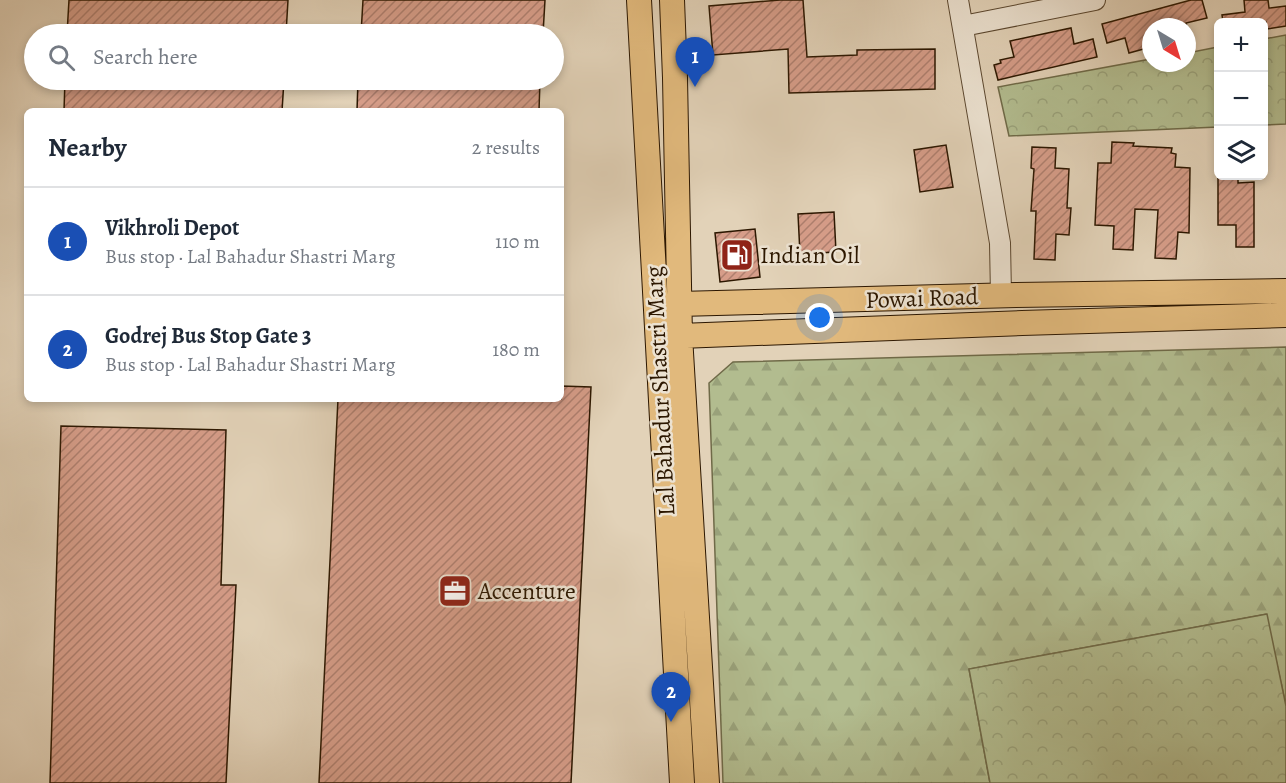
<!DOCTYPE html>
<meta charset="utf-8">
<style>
:root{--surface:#fff;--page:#f6f6f7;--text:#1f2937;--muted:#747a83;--line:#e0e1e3;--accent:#d93025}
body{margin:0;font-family:Alegreya,serif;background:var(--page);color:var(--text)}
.controls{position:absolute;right:18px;top:18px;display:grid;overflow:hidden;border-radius:9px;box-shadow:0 3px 9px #0003}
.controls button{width:54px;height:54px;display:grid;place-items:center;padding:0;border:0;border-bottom:2px solid var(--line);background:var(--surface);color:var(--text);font:30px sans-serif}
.compass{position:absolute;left:1142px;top:18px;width:54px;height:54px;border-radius:50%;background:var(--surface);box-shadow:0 3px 9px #0003;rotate:142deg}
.you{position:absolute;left:820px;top:318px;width:21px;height:21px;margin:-15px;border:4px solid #fff;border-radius:50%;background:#1a73e8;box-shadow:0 0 0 9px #1a73e833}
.badge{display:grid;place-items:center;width:39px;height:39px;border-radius:50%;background:var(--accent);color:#fff;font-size:20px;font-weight:700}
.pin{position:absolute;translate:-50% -50px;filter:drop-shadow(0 2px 3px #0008)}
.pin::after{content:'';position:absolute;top:32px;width:21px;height:18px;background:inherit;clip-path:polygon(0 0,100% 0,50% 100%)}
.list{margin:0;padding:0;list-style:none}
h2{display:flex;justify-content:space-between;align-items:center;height:78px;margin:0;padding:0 24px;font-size:26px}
h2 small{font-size:20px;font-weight:400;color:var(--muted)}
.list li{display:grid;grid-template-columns:39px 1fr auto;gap:18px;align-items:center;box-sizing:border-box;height:108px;padding:0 24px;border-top:2px solid var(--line)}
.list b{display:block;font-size:22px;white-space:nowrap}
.list p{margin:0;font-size:20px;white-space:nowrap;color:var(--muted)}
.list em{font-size:20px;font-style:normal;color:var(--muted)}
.icon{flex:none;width:33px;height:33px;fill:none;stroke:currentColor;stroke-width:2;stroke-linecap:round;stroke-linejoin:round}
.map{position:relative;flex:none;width:1286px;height:783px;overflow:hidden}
.search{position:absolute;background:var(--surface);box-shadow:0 3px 9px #0003;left:24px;top:24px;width:540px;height:66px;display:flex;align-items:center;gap:15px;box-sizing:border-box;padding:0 21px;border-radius:33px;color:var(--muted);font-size:22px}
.panel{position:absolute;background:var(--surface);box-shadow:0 3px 9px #0003;left:24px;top:108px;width:540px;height:294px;border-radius:9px}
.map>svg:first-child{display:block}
</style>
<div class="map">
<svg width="1286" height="783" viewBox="0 0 1286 783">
<defs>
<pattern id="forest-firs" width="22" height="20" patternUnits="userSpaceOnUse" patternTransform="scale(1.5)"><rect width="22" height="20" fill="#b2bc8f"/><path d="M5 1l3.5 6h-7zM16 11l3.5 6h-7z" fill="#99a17a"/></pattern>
<pattern id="park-crowns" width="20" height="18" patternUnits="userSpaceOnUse" patternTransform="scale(1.5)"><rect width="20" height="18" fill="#b2bc8f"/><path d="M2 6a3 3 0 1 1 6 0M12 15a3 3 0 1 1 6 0" fill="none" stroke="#99a17a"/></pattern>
<pattern id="building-hatch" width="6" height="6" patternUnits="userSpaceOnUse" patternTransform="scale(1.5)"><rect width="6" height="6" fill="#d69d89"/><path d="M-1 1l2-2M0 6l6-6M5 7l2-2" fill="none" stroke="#ae7f6e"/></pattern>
</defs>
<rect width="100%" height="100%" fill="#e2d2b8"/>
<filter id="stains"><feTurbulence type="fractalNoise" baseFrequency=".00333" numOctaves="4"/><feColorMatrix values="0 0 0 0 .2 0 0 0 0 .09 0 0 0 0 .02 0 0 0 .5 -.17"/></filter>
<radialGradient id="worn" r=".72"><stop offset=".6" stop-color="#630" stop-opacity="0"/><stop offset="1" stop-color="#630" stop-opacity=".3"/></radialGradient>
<path fill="url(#forest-firs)" stroke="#6f6a48" stroke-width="1.5" d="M 1286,347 L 1286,706 L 1266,614 L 969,669 L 990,783 L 723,783 L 709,383 L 733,362 Z"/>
<path fill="url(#park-crowns)" stroke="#6f6a48" stroke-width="1.5" d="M 1286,35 L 1286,124 L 1264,125 L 1264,39 Z
M 1218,47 L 1218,127 L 1009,136 L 998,87 L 1151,59 L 1151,63 L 1187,63 L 1187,53 Z
M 1267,614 L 1286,706 L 1286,783 L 990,783 L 969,669 Z"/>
<path fill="url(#building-hatch)" stroke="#2c1700" stroke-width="1.5" d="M 69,0 L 288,0 L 286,34 L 67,34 Z
M 363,0 L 545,0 L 543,34 L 361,34 Z
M 780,0 L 803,0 L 807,57 L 857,55 L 857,50 L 935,49 L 935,89 L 789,93 L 788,49 L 713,55 L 709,6 Z
M 1191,0 L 1202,0 L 1207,18 L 1186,23 L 1187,27 L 1151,27 L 1151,33 L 1148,34 L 1151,47 L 1129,53 L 1125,38 L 1107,43 L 1102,24 Z
M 1244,0 L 1268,0 L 1269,8 L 1286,6 L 1286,26 L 1267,29 L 1266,22 L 1223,22 L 1222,15 L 1245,12 Z
M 1071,28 L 1074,44 L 1093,39 L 1097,57 L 998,80 L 994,65 L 1001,63 L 1000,60 L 1014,57 L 1010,41 Z
M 65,80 L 284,80 L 282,111 L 64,111 Z
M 358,80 L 540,80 L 539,111 L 357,111 Z
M 1112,142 L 1134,143 L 1133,146 L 1172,148 L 1171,153 L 1176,154 L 1175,167 L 1190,168 L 1189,233 L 1178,232 L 1176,259 L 1155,258 L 1158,210 L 1135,209 L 1133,250 L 1113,249 L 1114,226 L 1095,225 L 1098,163 L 1111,163 Z
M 946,145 L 953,187 L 920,192 L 914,150 Z
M 1032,147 L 1056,148 L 1055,168 L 1069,169 L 1067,208 L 1071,208 L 1069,235 L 1056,234 L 1055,260 L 1034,259 L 1036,211 L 1031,211 L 1034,169 L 1031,168 Z
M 1218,176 L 1238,176 L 1238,183 L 1254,182 L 1254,247 L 1236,247 L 1236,225 L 1218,225 Z
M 834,212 L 836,252 L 800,254 L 798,214 Z
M 755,229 L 760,277 L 720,282 L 715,233 Z
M 561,386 L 591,387 L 571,783 L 319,783 L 338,399 L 561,399 Z
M 61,426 L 226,430 L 221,585 L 236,585 L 226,783 L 50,783 Z"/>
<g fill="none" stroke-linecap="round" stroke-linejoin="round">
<defs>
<path id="minor" d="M 958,0 L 1000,243 L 1001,295
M 963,26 L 1095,0"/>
<path id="major" d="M 639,0 L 682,783
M 672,0 L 675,78 L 680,336 L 707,783
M 668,314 L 679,304 L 1016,295 L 1286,291
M 667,329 L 680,336 L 1022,323 L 1286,315"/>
</defs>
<use href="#minor" stroke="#5a462e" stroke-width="22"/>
<use href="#major" stroke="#2c1700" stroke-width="26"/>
<use href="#minor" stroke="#ece2d1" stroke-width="20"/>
<use href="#major" stroke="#e1b97c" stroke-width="24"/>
</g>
<defs>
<symbol id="fuel-square" viewBox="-11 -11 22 22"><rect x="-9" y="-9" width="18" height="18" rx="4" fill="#8f2418" stroke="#ece2d1"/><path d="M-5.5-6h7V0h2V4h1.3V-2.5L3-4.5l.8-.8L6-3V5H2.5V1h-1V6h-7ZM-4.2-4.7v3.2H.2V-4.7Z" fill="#fff"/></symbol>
<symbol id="office-square" viewBox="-11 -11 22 22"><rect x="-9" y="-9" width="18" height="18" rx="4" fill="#8f2418" stroke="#ece2d1"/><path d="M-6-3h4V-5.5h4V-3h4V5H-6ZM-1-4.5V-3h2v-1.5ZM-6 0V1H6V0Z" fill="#fff"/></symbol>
</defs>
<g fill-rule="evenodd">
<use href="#fuel-square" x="718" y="236" width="38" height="38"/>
<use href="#office-square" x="436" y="572" width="38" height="38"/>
</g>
<g text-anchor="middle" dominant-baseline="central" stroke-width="5" stroke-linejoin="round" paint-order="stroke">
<g font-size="24" fill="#2c1700" stroke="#ece2d1" text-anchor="start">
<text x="760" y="255">Indian Oil</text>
<text x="478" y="591">Accenture</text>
</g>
<g font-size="24" fill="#2c1700" stroke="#ece2d1">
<text transform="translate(922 298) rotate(-2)">Powai Road</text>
<text transform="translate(660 391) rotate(-93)">Lal Bahadur Shastri Marg</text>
</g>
</g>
<rect width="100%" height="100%" filter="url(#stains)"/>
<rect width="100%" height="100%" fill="url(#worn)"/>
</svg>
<div class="controls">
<button>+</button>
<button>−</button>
<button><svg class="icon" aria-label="layers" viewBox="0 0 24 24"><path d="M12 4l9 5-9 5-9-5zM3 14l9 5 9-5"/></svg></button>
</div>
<svg class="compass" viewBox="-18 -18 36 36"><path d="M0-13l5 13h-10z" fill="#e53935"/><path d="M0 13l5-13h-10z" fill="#747a83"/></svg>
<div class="you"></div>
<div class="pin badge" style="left:695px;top:87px;background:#1a4fb4">1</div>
<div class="pin badge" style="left:671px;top:722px;background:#1a4fb4">2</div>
<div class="search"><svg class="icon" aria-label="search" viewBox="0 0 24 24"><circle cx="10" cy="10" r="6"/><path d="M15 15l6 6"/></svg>Search here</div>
<section class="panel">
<h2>Nearby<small>2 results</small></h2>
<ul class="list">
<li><span class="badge" style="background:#1a4fb4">1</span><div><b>Vikhroli Depot</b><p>Bus stop · Lal Bahadur Shastri Marg</p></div><em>110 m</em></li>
<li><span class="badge" style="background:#1a4fb4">2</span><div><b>Godrej Bus Stop Gate 3</b><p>Bus stop · Lal Bahadur Shastri Marg</p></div><em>180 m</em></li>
</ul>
</section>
</div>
